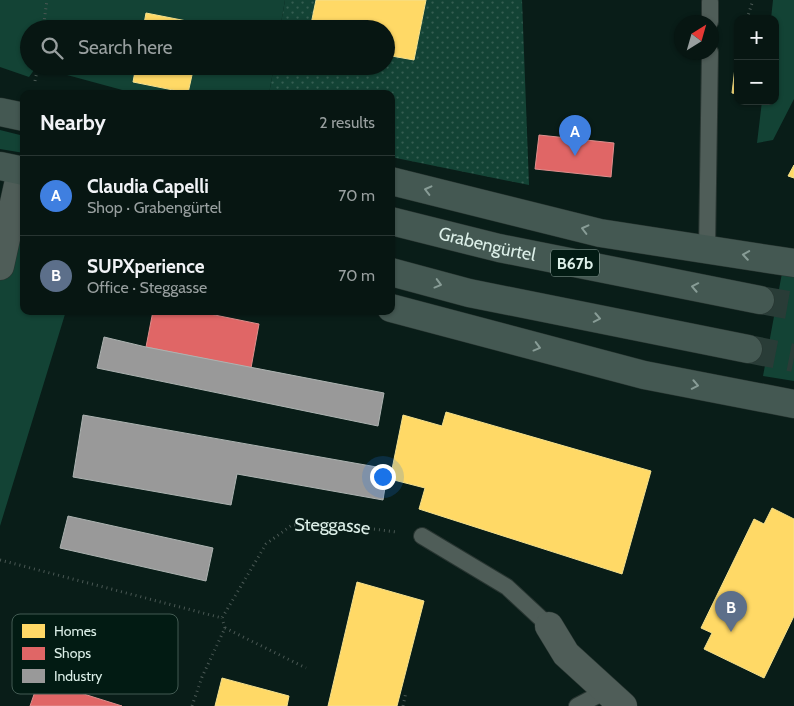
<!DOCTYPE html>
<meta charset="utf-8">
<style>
:root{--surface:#071612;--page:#101f1b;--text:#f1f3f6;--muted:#989f9f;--line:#283532;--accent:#92a69f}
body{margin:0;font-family:Cabin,sans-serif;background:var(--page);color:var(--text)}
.controls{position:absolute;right:15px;top:15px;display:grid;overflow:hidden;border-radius:10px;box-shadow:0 1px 4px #0004}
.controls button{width:45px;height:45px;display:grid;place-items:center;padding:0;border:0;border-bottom:1px solid var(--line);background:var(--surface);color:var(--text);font:25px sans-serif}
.compass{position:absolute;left:674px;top:15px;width:45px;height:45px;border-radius:50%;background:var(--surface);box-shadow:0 1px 4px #0004;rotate:37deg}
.you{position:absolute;left:382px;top:476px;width:18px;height:18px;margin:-12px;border:4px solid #fff;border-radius:50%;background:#1a73e8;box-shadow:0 0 0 8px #1a73e833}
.badge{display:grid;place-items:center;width:32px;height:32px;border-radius:50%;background:var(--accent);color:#fff;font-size:16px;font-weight:700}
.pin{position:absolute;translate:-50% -41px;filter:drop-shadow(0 1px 2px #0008)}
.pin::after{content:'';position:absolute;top:26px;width:18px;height:15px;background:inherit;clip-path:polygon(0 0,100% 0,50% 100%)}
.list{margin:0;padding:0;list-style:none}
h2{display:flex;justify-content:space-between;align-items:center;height:65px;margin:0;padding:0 20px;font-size:21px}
h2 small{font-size:16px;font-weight:400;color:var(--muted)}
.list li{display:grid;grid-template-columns:32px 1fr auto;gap:15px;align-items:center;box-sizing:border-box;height:80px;padding:0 20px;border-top:1px solid var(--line)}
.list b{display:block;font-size:19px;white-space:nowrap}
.list p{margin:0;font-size:16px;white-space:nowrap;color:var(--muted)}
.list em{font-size:16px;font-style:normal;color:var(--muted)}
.icon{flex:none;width:28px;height:28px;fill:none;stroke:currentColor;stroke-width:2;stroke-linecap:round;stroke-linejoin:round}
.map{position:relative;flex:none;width:794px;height:706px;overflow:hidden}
.search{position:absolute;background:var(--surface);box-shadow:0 1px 4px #0004;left:20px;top:20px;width:375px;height:55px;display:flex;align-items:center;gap:12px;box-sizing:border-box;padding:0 18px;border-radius:28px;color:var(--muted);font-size:19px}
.panel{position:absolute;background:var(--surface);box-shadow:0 1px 4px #0004;left:20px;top:90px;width:375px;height:225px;border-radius:10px}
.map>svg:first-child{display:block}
</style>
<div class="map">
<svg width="794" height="706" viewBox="0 0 794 706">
<defs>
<pattern id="garden-dots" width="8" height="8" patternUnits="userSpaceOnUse" patternTransform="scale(1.25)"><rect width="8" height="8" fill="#134335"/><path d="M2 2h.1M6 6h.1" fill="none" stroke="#355e52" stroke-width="1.8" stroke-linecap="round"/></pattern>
</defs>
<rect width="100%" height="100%" fill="#091d18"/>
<path fill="#134335" d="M 0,0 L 285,0 L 280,29 L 29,29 L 29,66 L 37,66 L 29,77 L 0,67 Z
M 773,0 L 794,0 L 794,99 L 773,140 L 757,143 L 762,101 L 775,101 L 775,19 L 771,19 Z
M 55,66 L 274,66 L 269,94 L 137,94 L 56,72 Z
M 0,130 L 24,136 L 24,153 L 0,149 Z
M 0,219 L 24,231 L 24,311 L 66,311 L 0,526 Z
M 782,273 L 794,276 L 794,381 L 763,376 Z"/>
<path fill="url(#garden-dots)" d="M 285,0 L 522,0 L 529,185 L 391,157 L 391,94 L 269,94 L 274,66 L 386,66 L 386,29 L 280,29 Z"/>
<path fill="#ffd966" stroke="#f4e08d" d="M 316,0 L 426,0 L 414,60 L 386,55 L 386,29 L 310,29 Z
M 146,13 L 202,24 L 201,29 L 143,29 Z
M 736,59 L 738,59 L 738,94 L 732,93 Z
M 136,66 L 194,66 L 188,93 L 133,82 Z
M 794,165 L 794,178 L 788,176 Z
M 446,412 L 651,471 L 622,574 L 419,509 L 425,488 L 390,479 L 403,415 L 442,426 Z
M 772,508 L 794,519 L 794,616 L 764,678 L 704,649 L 712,633 L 701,628 L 754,519 L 764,524 Z
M 357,582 L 424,601 L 397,706 L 328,706 Z
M 222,678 L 289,696 L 287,706 L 215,706 Z"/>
<path fill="#e06666" stroke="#df8f8d" d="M 539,135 L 614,143 L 611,177 L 535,169 Z
M 153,311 L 195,311 L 259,324 L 251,368 L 146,347 Z
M 39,680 L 122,706 L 30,706 Z"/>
<path fill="#999" stroke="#adb3b1" d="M 104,337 L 146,347 L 384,393 L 378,426 L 97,368 Z
M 83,415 L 388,469 L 383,500 L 237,474 L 231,505 L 73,477 Z
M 68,516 L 213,548 L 206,581 L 60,548 Z"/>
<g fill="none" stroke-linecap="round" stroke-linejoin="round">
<path stroke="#293c37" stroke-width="28" stroke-dasharray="28 14" stroke-linecap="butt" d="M 760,300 L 794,306
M 748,349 L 794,358"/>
<defs>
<path id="lane" d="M 710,22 L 710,2
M 707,249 L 710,52
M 422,536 L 507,587 L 549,626
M 577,706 L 606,691"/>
<path id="street" d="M 0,266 L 21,171
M 549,626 L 566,654 L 623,706"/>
<g id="primary">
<path d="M 0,112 L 24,117"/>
<path d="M 0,166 L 24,171"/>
<path d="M 391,181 L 600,233 L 794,263"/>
<path id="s2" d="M 391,221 L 499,248 L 760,300"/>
<path d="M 391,272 L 469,293 L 748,349"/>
<path d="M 391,308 L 644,375 L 794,404"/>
</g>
</defs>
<use href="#lane" stroke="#283531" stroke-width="18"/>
<use href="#street" stroke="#283531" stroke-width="29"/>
<use href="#primary" stroke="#283531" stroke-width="29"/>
<g stroke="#4a5854" stroke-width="3" stroke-dasharray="1 4" stroke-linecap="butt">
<path d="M 747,19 L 753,0"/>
<path d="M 43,29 L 47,0"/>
<path d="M 35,81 L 38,66"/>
<path id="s1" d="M 0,560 L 222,618 L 266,544 L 292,525 L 344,525 L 396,532"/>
<path d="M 225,628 L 306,668"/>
<path d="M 192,706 L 202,677 L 225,628 L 222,618"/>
<path d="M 403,706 L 406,692"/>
</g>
<use href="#lane" stroke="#4f5d58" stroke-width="16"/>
<use href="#street" stroke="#4f5d58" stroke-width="28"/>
<use href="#primary" stroke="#445852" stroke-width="28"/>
</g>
<defs><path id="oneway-chevron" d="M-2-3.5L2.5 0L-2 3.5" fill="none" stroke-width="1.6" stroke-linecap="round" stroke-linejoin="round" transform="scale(1.25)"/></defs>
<g stroke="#889c96">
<use href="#oneway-chevron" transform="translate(428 190) rotate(-166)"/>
<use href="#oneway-chevron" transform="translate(585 229) rotate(-166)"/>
<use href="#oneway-chevron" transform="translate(746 255) rotate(-171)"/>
<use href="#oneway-chevron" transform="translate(438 284) rotate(15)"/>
<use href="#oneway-chevron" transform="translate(695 287) rotate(-169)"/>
<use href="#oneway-chevron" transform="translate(597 318) rotate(11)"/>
<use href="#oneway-chevron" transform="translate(537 347) rotate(15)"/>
<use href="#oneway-chevron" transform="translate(695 385) rotate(11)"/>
</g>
<g text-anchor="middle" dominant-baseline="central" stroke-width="5" stroke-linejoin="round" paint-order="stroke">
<rect fill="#021b13" stroke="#9bafa8" stroke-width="1" x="551" y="249.5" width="48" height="27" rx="4"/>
<g font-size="16" font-weight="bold" fill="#dcefe8">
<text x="575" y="263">B67b</text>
</g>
<g font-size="18" fill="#dcefe8" stroke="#021b13">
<text stroke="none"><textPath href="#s2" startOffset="99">Grabengürtel</textPath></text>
<text stroke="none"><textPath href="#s1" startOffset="388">Steggasse</textPath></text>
</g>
</g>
<rect x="12" y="614" width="166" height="80" rx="8" fill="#021b13" stroke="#435b53" stroke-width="1"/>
<rect x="22" y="624" width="23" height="14" fill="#ffd966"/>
<rect x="22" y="647" width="23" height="13" fill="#e06666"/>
<rect x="22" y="669" width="23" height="14" fill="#999"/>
<g font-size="14" fill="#dcefe8">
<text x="54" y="636">Homes</text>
<text x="54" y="658">Shops</text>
<text x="54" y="681">Industry</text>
</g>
</svg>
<div class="controls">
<button>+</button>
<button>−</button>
</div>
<svg class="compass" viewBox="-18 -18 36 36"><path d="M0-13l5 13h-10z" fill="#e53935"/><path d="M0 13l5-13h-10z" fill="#989f9f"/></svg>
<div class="you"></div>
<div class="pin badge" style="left:575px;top:156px;background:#3f7fe0">A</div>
<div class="pin badge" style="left:731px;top:632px;background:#5c6f8a">B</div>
<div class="search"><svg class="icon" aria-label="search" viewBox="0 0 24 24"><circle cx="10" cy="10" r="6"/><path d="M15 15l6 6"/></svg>Search here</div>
<section class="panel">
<h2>Nearby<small>2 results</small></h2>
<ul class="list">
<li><span class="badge" style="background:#3f7fe0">A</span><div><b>Claudia Capelli</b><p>Shop · Grabengürtel</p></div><em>70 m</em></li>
<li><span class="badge" style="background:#5c6f8a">B</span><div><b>SUPXperience</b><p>Office · Steggasse</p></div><em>70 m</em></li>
</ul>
</section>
</div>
